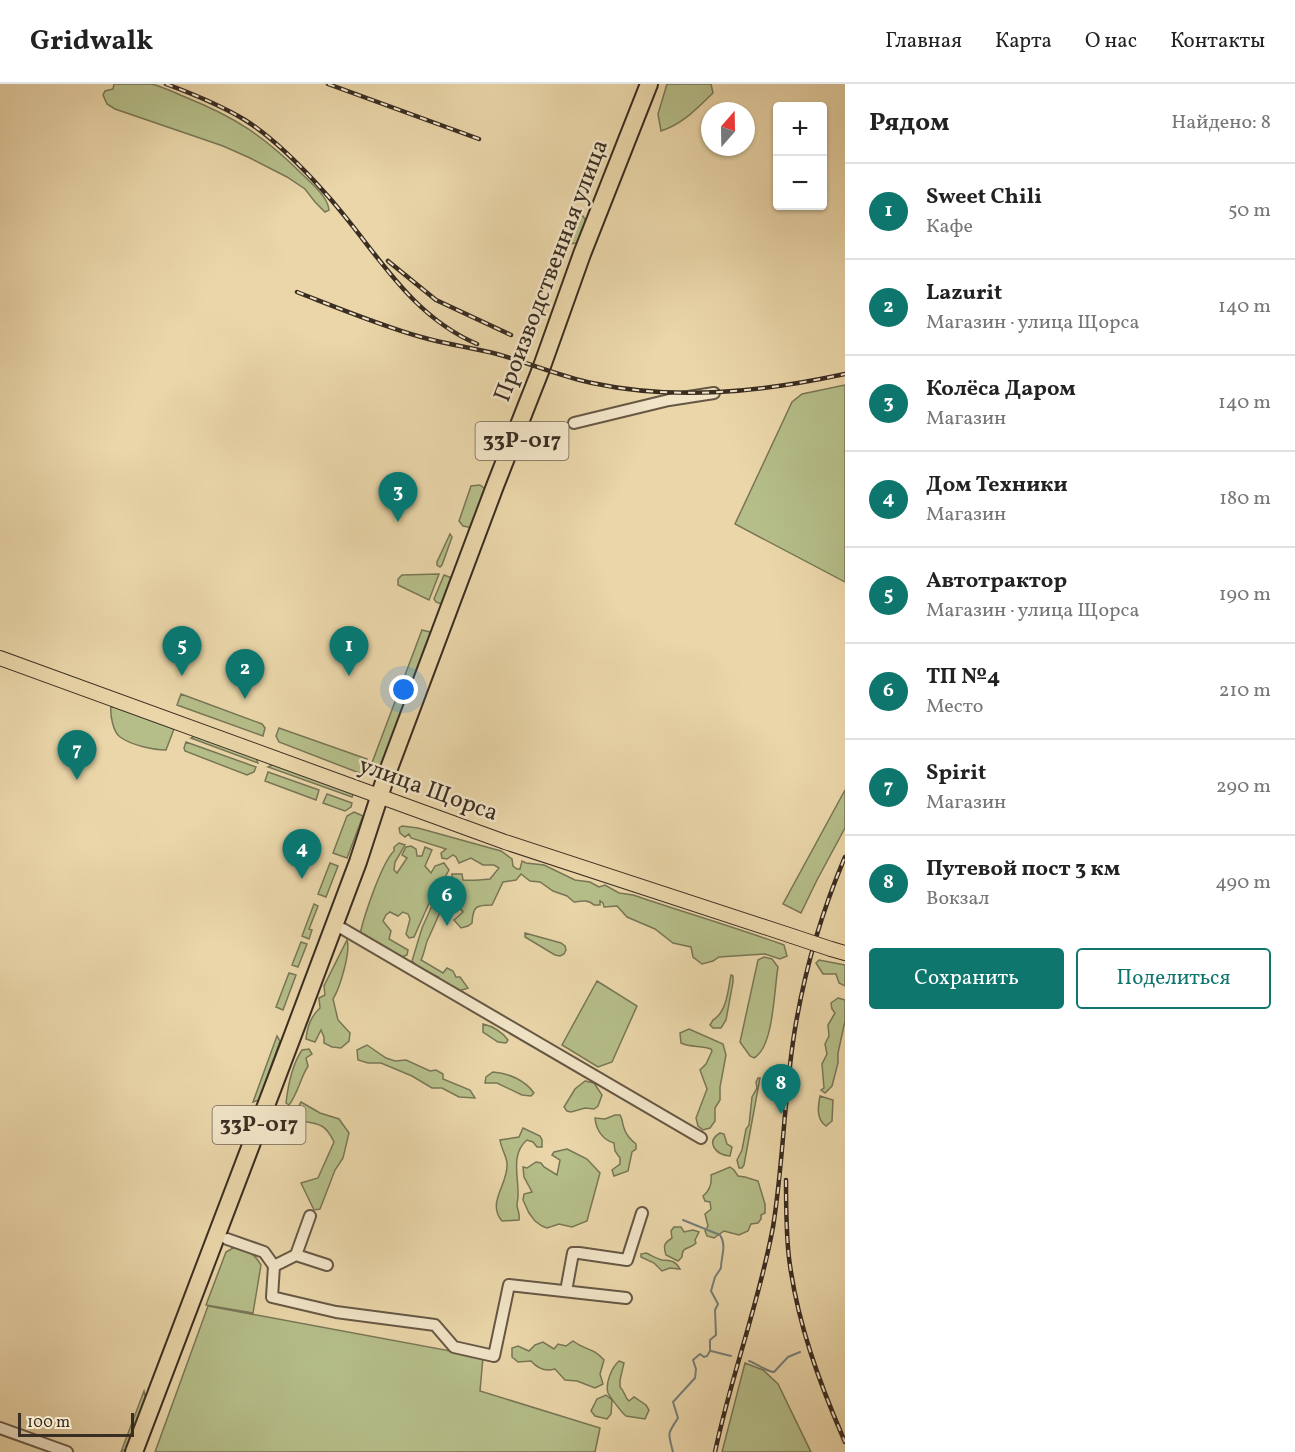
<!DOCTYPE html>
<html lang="ru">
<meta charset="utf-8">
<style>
:root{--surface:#fff;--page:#f6f6f6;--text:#222;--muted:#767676;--line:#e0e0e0;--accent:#0f766e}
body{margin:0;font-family:Vollkorn,serif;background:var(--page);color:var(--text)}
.controls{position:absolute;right:18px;top:18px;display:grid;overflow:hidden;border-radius:6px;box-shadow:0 2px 4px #0004}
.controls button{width:54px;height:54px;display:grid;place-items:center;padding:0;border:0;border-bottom:2px solid var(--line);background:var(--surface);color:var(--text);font:30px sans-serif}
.compass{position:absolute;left:701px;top:18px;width:54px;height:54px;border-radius:50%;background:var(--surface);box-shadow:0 2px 4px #0004;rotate:20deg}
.scale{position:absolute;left:18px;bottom:15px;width:116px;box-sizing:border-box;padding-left:6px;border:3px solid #3a2d22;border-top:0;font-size:16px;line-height:21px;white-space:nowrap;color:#3a2d22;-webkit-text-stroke:4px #f1e4c7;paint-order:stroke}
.you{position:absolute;left:404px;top:606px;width:21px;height:21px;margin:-15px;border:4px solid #fff;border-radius:50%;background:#1a73e8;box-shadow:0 0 0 9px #1a73e833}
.badge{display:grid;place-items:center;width:39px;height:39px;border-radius:50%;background:var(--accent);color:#fff;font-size:20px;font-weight:700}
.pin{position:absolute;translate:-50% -50px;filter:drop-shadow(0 2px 3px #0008)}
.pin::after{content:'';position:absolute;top:32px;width:21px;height:18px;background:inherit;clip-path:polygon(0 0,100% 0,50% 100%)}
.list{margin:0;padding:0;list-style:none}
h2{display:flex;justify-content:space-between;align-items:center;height:78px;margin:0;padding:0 24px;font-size:26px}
h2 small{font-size:20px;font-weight:400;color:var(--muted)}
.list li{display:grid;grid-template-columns:39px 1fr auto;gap:18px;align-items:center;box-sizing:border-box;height:96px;padding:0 24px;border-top:2px solid var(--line)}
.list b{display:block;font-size:22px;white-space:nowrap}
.list p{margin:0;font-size:20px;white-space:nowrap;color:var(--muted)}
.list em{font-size:20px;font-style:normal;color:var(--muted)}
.actions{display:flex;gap:12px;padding:18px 24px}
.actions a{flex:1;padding:14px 0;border:2px solid var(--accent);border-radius:6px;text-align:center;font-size:21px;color:var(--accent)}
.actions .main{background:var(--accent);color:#fff}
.map{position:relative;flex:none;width:845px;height:1368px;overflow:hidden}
header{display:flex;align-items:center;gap:36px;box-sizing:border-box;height:84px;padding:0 30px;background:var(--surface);border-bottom:2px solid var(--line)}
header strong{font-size:28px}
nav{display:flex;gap:33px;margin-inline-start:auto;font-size:21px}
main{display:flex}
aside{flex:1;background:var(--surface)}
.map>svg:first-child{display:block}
</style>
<header>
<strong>Gridwalk</strong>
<nav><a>Главная</a><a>Карта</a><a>О нас</a><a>Контакты</a></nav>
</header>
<main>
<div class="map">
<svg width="845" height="1368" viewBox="0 0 845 1368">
<rect width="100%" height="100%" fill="#ead6a9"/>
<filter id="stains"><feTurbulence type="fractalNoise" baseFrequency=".00333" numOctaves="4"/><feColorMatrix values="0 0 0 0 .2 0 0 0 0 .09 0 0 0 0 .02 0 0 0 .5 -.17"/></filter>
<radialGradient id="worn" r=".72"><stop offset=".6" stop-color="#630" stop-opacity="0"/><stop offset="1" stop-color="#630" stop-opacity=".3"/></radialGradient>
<path fill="#b5be89" stroke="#787656" stroke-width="1.5" d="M 114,0 C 126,0 140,0 151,0 C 162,2 175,9 185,13 C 235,33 264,52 303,91 C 312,100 328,113 329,126 L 325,128 L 315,118 L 305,105 L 287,93 L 250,74 L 223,62 L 115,25 L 107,20 L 103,11 L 105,7 L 113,5 Z
M 667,0 L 711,0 L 713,9 C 696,25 683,40 661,47 L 658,30 Z
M 580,128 L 587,138 L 582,156 L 577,159 L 567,160 Z
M 845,301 L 845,498 L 735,440 L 792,318 L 802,310 Z
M 480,401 L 484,404 L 486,408 L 473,444 L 463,442 L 459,437 L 471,402 Z
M 450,450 L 452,453 L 442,481 L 440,483 L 437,481 L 437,478 Z
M 439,490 L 429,516 L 398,501 L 398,495 L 402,491 Z
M 444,491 L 452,494 L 444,518 L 441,520 L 436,518 L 434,515 Z
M 422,546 L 430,548 L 431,551 L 379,691 L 375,691 L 370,687 L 370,684 Z
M 181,610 L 262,640 L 265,644 L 263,652 L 177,621 Z
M 111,622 L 174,645 L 166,666 C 153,666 131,661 120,653 C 113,648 110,631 111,622 Z
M 279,644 L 367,675 L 362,690 L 279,658 L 276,652 Z
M 196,651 L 256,674 L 258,679 L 191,654 Z
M 186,658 L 256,683 L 254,688 L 247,691 L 185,667 L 184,664 Z
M 274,680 L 354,708 L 352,713 L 268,683 Z
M 268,688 L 319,706 L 316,716 L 265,697 Z
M 845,706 L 845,744 L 817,796 L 801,829 L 783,820 Z
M 327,710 L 352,719 L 351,723 L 345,727 L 323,719 Z
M 354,728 L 363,732 L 347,774 L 333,769 L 347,732 Z
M 402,742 L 418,744 L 501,767 L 512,775 L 513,782 L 517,785 L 520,785 L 522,777 L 526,779 L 544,781 L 575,796 L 590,798 L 599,803 L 605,801 L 619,809 L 633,811 C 683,828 734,843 784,861 L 787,872 L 780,875 L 765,870 L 719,873 L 713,877 L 702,880 L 693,873 L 691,863 L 673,859 L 655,845 L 627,833 L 617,822 L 604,823 L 603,819 L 600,817 L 600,821 L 594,821 C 588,815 581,817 574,818 L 567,812 L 553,807 L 540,798 L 530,797 L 521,790 L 516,796 L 503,798 L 492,821 C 476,821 473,822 472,839 L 468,842 L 461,844 L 454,836 L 463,828 L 459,823 L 443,821 C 438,833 434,842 429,853 C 425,860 425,868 421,876 L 443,889 L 447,884 L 453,887 L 456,893 L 460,893 L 468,904 L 456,908 L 438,893 L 418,883 L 412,877 L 422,844 L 440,804 L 452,800 L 452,790 L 462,790 L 463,796 C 471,797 481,796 490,795 L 499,784 L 494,781 L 483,781 L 471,774 L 459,779 L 456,773 L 453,771 L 447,775 L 442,774 L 441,769 L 446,765 L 411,754 L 409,750 L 405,753 L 400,749 L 399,744 Z
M 399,759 L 405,761 L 395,778 L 394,786 L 397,789 L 407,774 L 402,771 L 406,763 L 411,762 L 416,765 L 417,772 L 422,772 L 425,763 L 432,766 L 425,782 L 431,789 L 435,782 L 444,779 L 449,786 L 445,793 L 439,797 L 414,853 L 409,854 L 406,850 L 410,835 L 408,830 L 403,828 L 398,832 L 390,828 L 386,831 L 383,837 L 391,847 L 389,855 L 408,866 L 407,871 L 402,873 L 396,871 L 360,850 C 364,832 382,778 394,767 L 394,763 Z
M 330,779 L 338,782 L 326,813 L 318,810 Z
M 314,820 L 318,822 L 309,845 L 312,846 L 309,855 L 302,852 Z
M 525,849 L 561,859 L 565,862 L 566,866 L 564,870 L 560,872 L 555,871 L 525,853 Z
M 347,856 C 351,867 340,904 333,915 L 338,936 L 350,949 L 349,957 L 341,964 L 332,963 L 324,959 L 324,953 L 321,946 L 315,958 L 306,955 C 307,943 311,932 320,924 L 319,914 L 325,911 L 324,902 Z
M 301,858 L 307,860 L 298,883 L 292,881 Z
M 764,873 L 772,875 L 778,883 C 774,905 774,963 754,974 L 750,972 L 740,958 L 758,876 Z
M 819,876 L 845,881 L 845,902 L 839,899 L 836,890 L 823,890 L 816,879 Z
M 289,889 L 296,891 L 283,926 L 276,923 Z
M 731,891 L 733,892 L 733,898 L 726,936 L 721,944 L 713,944 L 710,941 L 713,936 C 727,928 728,906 731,891 Z
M 597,897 L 637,922 L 612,978 L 598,983 L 562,961 Z
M 838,914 L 845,916 L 845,937 L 838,969 L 838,979 L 832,1002 L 825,1009 L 821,1006 L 824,1004 L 822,980 L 827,970 L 825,960 L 829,952 L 828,941 L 835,929 L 832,925 L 831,919 Z
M 483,940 C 492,942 502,948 508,956 L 506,959 L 498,958 L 483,948 Z
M 689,945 L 723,960 L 726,971 L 720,1003 L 720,1016 L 715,1024 L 715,1037 L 710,1044 L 703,1046 L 698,1042 L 696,1034 L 707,1005 L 700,986 L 706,980 L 712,967 L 711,965 C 701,961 691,964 681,959 L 680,949 Z
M 277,952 L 280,957 L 259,1016 L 253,1018 Z
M 367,961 L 386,974 L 395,977 L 406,976 L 430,987 L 436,986 L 443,990 L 443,995 L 470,1006 L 475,1014 L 459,1013 L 442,1004 L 432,1004 L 412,992 L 381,979 L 368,979 L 358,976 L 357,966 Z
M 309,965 L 312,970 L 306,974 L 308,982 C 300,995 298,1009 289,1021 L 286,1019 C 288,1001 292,981 302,966 Z
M 493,988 C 508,989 525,996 534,1009 L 531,1012 L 522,1011 L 497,999 L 485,999 L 486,993 Z
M 758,994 L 760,994 L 744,1081 L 742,1084 L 739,1084 L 737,1076 L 742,1066 L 746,1045 L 749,1041 L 752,1013 L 757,1004 L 756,998 Z
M 585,997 L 594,999 L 602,1011 L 598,1022 L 594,1025 L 585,1024 L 571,1028 L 567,1027 L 564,1023 L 575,1005 Z
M 820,1012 L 833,1016 L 832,1037 L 826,1042 C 816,1035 818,1023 820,1012 Z
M 301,1018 L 320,1029 L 339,1035 L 349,1049 L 343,1074 L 335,1086 L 320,1125 L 314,1126 L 301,1099 L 318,1094 L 334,1058 C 326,1041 321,1040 302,1037 L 295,1029 Z
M 615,1031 L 620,1031 C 623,1036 622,1039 624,1044 C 626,1051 631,1056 636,1060 L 636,1065 L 632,1068 L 628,1087 L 614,1092 L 612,1086 L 620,1080 L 620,1074 L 615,1067 L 614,1059 C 603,1056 596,1046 595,1034 L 605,1035 Z
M 523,1044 L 540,1052 L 542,1056 L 542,1063 L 537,1063 L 533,1058 L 527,1056 C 510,1070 519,1094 518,1112 C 518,1115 517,1119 517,1122 C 518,1127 520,1130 519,1136 L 502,1137 C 486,1118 509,1100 507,1079 C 506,1071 501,1064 500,1056 L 519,1053 Z
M 720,1049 L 724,1050 L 727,1060 L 732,1063 L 730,1072 C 716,1071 705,1058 720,1049 Z
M 567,1065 L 587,1075 L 600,1089 L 587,1137 L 572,1143 L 559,1140 L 547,1144 L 542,1142 L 535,1137 L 529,1129 L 523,1116 L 524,1110 L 532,1108 L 524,1093 L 523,1083 L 527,1084 L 536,1078 L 541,1079 L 544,1083 L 557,1091 L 560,1076 L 552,1071 L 554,1068 Z
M 730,1083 L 734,1086 L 738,1092 L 745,1093 L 758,1097 L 765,1120 L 765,1129 L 761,1131 L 761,1135 L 758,1139 L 751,1140 L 748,1147 L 739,1151 L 724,1147 L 714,1154 L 707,1152 L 705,1147 L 708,1142 L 705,1130 L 711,1125 L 710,1118 L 705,1117 L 703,1112 C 709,1107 712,1099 711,1091 Z
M 674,1143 L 681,1143 L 684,1148 L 693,1146 L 699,1148 L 695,1156 L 696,1159 C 690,1166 682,1161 682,1173 L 678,1177 L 666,1171 C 663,1162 664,1159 672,1154 L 671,1147 Z
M 233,1164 C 247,1164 254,1169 261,1181 L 253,1229 L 206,1221 L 226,1168 Z
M 646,1169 C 651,1171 657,1175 662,1176 C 671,1177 675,1176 680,1185 L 670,1184 L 662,1187 L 654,1179 L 641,1173 L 641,1170 Z
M 208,1222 L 483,1273 L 480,1307 L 600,1344 L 595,1368 L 155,1368 Z
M 573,1257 C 586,1267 593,1263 604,1276 L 600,1290 L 603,1300 L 595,1304 L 577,1297 L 565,1296 L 555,1285 C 545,1288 538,1285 531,1277 L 518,1278 L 512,1273 L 512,1264 L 518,1262 L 529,1267 L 535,1261 L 543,1258 L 554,1265 L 558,1260 L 566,1262 Z
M 619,1277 L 624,1279 L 620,1296 L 620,1303 C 625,1307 624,1313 629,1317 L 634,1313 L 646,1321 L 649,1326 L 645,1335 L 626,1332 C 622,1329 610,1313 608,1309 C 605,1299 612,1283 619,1277 Z
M 745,1279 L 763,1286 L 778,1300 L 811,1368 L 722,1368 Z
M 144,1307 L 146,1316 L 128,1364 L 121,1368 Z
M 606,1311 L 612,1316 L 611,1330 L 607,1335 L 595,1332 L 591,1327 L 597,1315 Z"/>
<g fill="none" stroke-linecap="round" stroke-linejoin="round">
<path stroke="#767f7a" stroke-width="2" d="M 711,1267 L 731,1272
M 749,1277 C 758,1280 765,1287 774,1288 L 788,1273 L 800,1268
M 673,1368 C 668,1348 667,1351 678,1334 L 673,1318 L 695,1294 L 696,1285 L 693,1276 L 700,1270 L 704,1273 L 707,1272 L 710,1267 L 710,1256 L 716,1251 L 715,1226 L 718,1220 L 711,1207 L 715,1193 L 721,1184 C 721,1173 727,1161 720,1151 L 683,1136"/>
<defs>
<path id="minor" d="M 574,339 L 669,316 L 714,309
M 343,845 L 701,1054
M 227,1155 L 264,1168 L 274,1182 L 272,1213 L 336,1228 L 435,1241 L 454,1263 L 494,1272 L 509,1201 L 626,1214
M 296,1171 L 327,1181
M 274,1182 L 296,1171 L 310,1132
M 566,1207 L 573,1169 L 579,1169 L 627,1176 L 642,1129
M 0,1344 L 67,1368"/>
<path id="major" d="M 0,574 L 505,758 L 792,852
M 831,865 L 845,869"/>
<path id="highway" d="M 134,1368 L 291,956 L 358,778 L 385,695 L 495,402 L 541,285 L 582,170 L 649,0"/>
</defs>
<use href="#minor" stroke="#665744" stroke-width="14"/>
<use href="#major" stroke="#3a2d22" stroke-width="16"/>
<use href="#highway" stroke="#3a2d22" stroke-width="20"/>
<use href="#minor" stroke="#f1e4c7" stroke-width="10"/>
<use href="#major" stroke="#ead6a9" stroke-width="14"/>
<use href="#highway" stroke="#ead6a9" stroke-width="16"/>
<defs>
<path id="rail" d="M 166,0 C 193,10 220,21 245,36 C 275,55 302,83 326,110 C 375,164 407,230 477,260
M 328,0 L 479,55
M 388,177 L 436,216 L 511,251
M 297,208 C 338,224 379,241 421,253 C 446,260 472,264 497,270 C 529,279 560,292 592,299 C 676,317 762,308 845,290
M 786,1096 C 786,1122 786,1148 789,1174 C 797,1238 819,1298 845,1358
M 715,1368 C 731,1292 759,1219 773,1143 C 784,1075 784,1006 796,939 C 806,882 822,827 845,773"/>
</defs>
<use href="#rail" stroke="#3a2d22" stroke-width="4.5"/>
<use href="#rail" stroke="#f1e4c7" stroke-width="2" stroke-dasharray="7" stroke-linecap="butt"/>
<defs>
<path id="major-bridge" d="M 792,852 L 831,865"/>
</defs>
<use href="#major-bridge" stroke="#3a2d22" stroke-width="16" stroke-linecap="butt"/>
<use href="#major-bridge" stroke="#ead6a9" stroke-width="14"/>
</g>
<g text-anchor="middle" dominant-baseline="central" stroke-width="5" stroke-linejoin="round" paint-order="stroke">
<g fill="#f1e4c7" stroke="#716454" stroke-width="1.5">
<rect x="475.5" y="338" width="93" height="38" rx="4.5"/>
<rect x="212.5" y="1022" width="93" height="38" rx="4.5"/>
</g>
<g font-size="22" font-weight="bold" fill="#3a2d22">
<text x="522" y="357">33Р-017</text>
<text x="259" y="1041">33Р-017</text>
</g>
<g font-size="24" fill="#3a2d22" stroke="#f1e4c7">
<text transform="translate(552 187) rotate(-69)">Производственная улица</text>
<text transform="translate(428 706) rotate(20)">улица Щорса</text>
</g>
</g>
<rect width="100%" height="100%" filter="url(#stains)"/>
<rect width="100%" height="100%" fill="url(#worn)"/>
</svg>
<div class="controls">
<button>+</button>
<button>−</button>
</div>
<svg class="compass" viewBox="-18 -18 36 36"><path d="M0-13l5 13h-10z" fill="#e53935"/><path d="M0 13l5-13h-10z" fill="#767676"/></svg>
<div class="scale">100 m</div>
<div class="you"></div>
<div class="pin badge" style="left:349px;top:592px">1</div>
<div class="pin badge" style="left:245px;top:615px">2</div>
<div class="pin badge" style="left:398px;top:438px">3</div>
<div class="pin badge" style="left:302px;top:795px">4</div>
<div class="pin badge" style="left:182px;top:592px">5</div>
<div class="pin badge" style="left:447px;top:842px">6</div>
<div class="pin badge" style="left:77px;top:696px">7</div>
<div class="pin badge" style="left:781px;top:1030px">8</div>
</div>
<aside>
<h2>Рядом<small>Найдено: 8</small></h2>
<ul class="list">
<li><span class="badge">1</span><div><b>Sweet Chili</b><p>Кафе</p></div><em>50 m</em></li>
<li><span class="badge">2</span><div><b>Lazurit</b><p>Магазин · улица Щорса</p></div><em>140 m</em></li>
<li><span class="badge">3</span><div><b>Колёса Даром</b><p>Магазин</p></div><em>140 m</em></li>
<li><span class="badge">4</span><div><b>Дом Техники</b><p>Магазин</p></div><em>180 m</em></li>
<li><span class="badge">5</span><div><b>Автотрактор</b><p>Магазин · улица Щорса</p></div><em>190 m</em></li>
<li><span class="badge">6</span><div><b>ТП №4</b><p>Место</p></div><em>210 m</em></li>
<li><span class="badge">7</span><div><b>Spirit</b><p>Магазин</p></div><em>290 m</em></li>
<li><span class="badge">8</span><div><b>Путевой пост 3 км</b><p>Вокзал</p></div><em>490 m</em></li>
</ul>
<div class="actions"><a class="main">Сохранить</a><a>Поделиться</a></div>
</aside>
</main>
